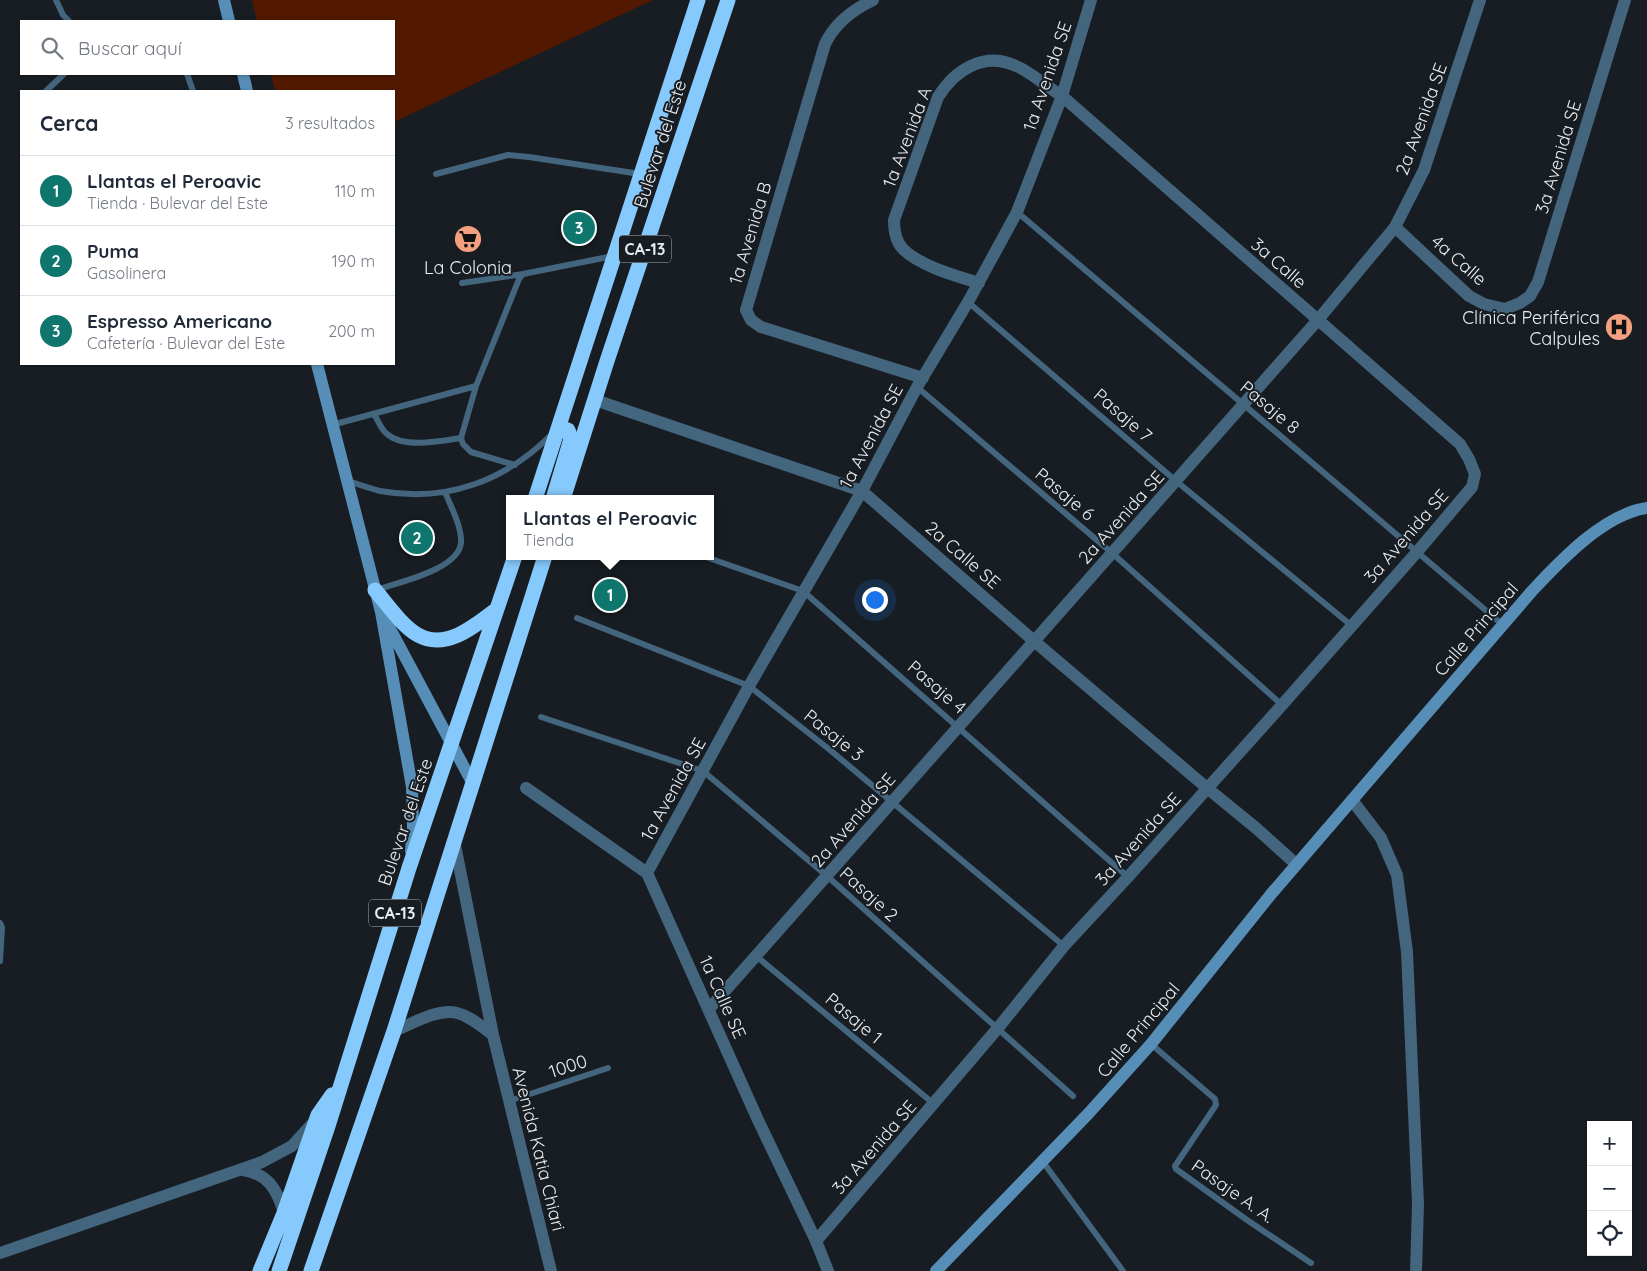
<!DOCTYPE html>
<html lang="es">
<meta charset="utf-8">
<style>
:root{--surface:#fff;--page:#f2f2f3;--text:#1f2937;--muted:#747a83;--line:#e0e1e3;--accent:#0f766e}
body{margin:0;font-family:Quicksand,sans-serif;background:var(--page);color:var(--text)}
.controls{position:absolute;right:15px;bottom:15px;display:grid;overflow:hidden;border-radius:0px;box-shadow:0 1px 4px #0004}
.controls button{width:45px;height:45px;display:grid;place-items:center;padding:0;border:0;border-bottom:1px solid var(--line);background:var(--surface);color:var(--text);font:25px sans-serif}
.you{position:absolute;left:874px;top:599px;width:18px;height:18px;margin:-12px;border:4px solid #fff;border-radius:50%;background:#1a73e8;box-shadow:0 0 0 8px #1a73e833}
.badge{display:grid;place-items:center;width:32px;height:32px;border-radius:50%;background:var(--accent);color:#fff;font-size:16px;font-weight:700}
.pin{position:absolute;translate:-50% -50%;border:2px solid #fff;box-shadow:0 1px 5px #0006}
.popup{position:absolute;left:506px;top:495px;width:208px;height:65px;box-sizing:border-box;display:grid;place-content:center;border-radius:0px;background:var(--surface);filter:drop-shadow(0 1px 4px #0005);font-size:16px;white-space:nowrap;color:var(--muted)}
.popup b{font-size:19px;color:var(--text)}
.popup::after{content:'';position:absolute;left:50%;top:100%;margin-left:-10px;border:10px solid transparent;border-top-color:var(--surface)}
.list{margin:0;padding:0;list-style:none}
h2{display:flex;justify-content:space-between;align-items:center;height:65px;margin:0;padding:0 20px;font-size:21px}
h2 small{font-size:16px;font-weight:400;color:var(--muted)}
.list li{display:grid;grid-template-columns:32px 1fr auto;gap:15px;align-items:center;box-sizing:border-box;height:70px;padding:0 20px;border-top:1px solid var(--line)}
.list b{display:block;font-size:19px;white-space:nowrap}
.list p{margin:0;font-size:16px;white-space:nowrap;color:var(--muted)}
.list em{font-size:16px;font-style:normal;color:var(--muted)}
.icon{flex:none;width:28px;height:28px;fill:none;stroke:currentColor;stroke-width:2;stroke-linecap:round;stroke-linejoin:round}
.map{position:relative;flex:none;width:1647px;height:1271px;overflow:hidden}
.search{position:absolute;background:var(--surface);box-shadow:0 1px 4px #0004;left:20px;top:20px;width:375px;height:55px;display:flex;align-items:center;gap:12px;box-sizing:border-box;padding:0 18px;border-radius:0px;color:var(--muted);font-size:19px}
.panel{position:absolute;background:var(--surface);box-shadow:0 1px 4px #0004;left:20px;top:90px;width:375px;height:275px;border-radius:0px}
.map>svg:first-child{display:block}
</style>
<div class="map">
<svg width="1647" height="1271" viewBox="0 0 1647 1271">
<rect width="100%" height="100%" fill="#171d22"/>
<path fill="#521900" d="M 252,0 L 653,0 L 394,122 L 394,91 L 275,91 L 271,74 L 394,74 L 394,21 L 257,21 Z"/>
<g fill="none" stroke-linecap="round" stroke-linejoin="round">
<path stroke="#43657e" stroke-width="6" d="M 56,0 L 63,15 L 69,21
M 187,74 L 193,91
M 46,91 L 64,74
M 436,174 L 508,155 L 529,157 L 640,174
M 1017,212 L 1503,625
M 462,283 L 523,274
M 968,302 L 1176,481 L 1352,626
M 917,387 L 1112,553 L 1282,705
M 374,414 C 378,420 381,430 387,434 C 404,449 441,441 461,438
M 332,425 L 476,386
M 515,465 L 471,452 L 463,444 L 461,438 L 476,386 L 519,279 L 523,274 L 613,256
M 347,481 C 358,484 369,488 380,491 C 446,503 506,481 553,433
M 703,556 L 803,591 L 1128,877
M 377,590 C 398,582 458,570 461,543 C 462,527 451,507 445,492
M 577,618 L 749,686 L 830,750 L 1064,946
M 541,717 L 703,771 L 827,876 L 1073,1096
M 0,923 L 2,927 L 0,961
M 756,956 L 934,1104
M 1151,1044 L 1215,1099 L 1216,1105 L 1175,1166 L 1176,1169 L 1247,1220 L 1311,1263
M 509,1101 L 608,1068
M 1043,1162 L 1123,1271"/>
<path stroke="#43657e" stroke-width="12" d="M 873,0 C 852,10 835,23 825,44 L 746,310 L 751,320 L 761,327 L 923,378
M 1395,227 L 1469,296 L 1484,304 L 1505,309 L 1520,303 L 1530,296 L 1538,282 L 1625,0
M 595,400 L 862,491 L 1034,641 L 1207,788 L 1256,828 L 1296,864
M 526,788 L 647,873 L 758,1120 L 816,1241 L 828,1271
M 1352,800 L 1381,838 L 1397,875 L 1407,952 L 1418,1204 L 1416,1271
M 454,840 L 493,1035 L 551,1271
M 647,873 L 749,686 L 862,491 L 917,387 L 968,302 L 1017,212 L 1062,96 L 1091,0
M 709,1009 L 1317,321 L 1395,227 L 1424,170 L 1480,0
M 394,1031 C 412,1024 438,1008 457,1013 C 470,1016 482,1027 493,1035
M 243,1170 C 268,1174 277,1189 284,1213
M 816,1241 L 998,1028 L 1064,946 L 1128,877 L 1282,705 L 1417,552 L 1472,487 L 1475,474 L 1469,459 L 1460,444 L 1062,96 C 1049,88 1029,71 1016,66 C 984,51 955,70 938,97 L 894,220 C 894,231 896,242 903,249 C 920,266 956,276 979,283
M 0,1253 L 262,1162 L 292,1146 L 312,1124"/>
<path stroke="#578eb7" stroke-width="12" d="M 224,0 L 229,21
M 243,74 L 247,91
M 317,364 L 381,612 L 412,787 L 413,827 L 411,851
M 387,623 L 473,784
M 936,1271 L 1088,1114 L 1151,1044 L 1272,893 L 1532,591 C 1560,561 1604,514 1647,508"/>
<path stroke="#86cafd" stroke-width="15" d="M 535,499 L 698,0
M 553,499 L 571,439 L 568,430 L 559,427
M 563,499 L 607,361 L 728,0
M 375,590 C 387,604 402,626 418,635 C 446,651 476,625 497,609
M 260,1271 L 284,1213 L 318,1115 L 332,1095
M 279,1271 L 328,1126 L 409,868 L 515,556
M 311,1271 L 394,1031 L 545,556"/>
</g>
<defs>
<symbol id="supermarket-disc" viewBox="-11 -11 22 22"><circle r="9.5" fill="#f2a07f" stroke="#171d22"/><path d="M-6-5.5h2.5l.6 2H6L4.5 2H-2.5L-4.4-4H-6ZM-1.5 3.2a1.3 1.3 0 1 0 .1 0ZM3 3.2a1.3 1.3 0 1 0 .1 0Z" fill="#111"/></symbol>
<symbol id="hospital-disc" viewBox="-11 -11 22 22"><circle r="9.5" fill="#f2a07f" stroke="#171d22"/><path d="M-5-5h3v3.5h4V-5h3V5h-3V1.5h-4V5h-3Z" fill="#111"/></symbol>
</defs>
<g fill-rule="evenodd">
<use href="#supermarket-disc" x="452" y="223" width="32" height="32"/>
<use href="#hospital-disc" x="1603" y="311" width="32" height="32"/>
</g>
<g text-anchor="middle" dominant-baseline="central" stroke-width="4" stroke-linejoin="round" paint-order="stroke">
<g fill="#171d22" stroke="#a9afb2" stroke-width="1">
<rect x="619" y="235.5" width="52" height="27" rx="4"/>
<rect x="369" y="899.5" width="52" height="27" rx="4"/>
</g>
<g font-size="16" font-weight="bold" fill="#e8edf0">
<text x="645" y="249">CA-13</text>
<text x="395" y="913">CA-13</text>
</g>
<g font-size="18" fill="#e8edf0" stroke="#171d22">
<text transform="translate(1047 76) rotate(-71)">1a Avenida SE</text>
<text transform="translate(1421 119) rotate(-70)">2a Avenida SE</text>
<text transform="translate(907 137) rotate(-69)">1a Avenida A</text>
<text transform="translate(660 144) rotate(-72)">Bulevar del Este</text>
<text transform="translate(1558 157) rotate(-73)">3a Avenida SE</text>
<text transform="translate(750 233) rotate(-73)">1a Avenida B</text>
<text transform="translate(1459 260) rotate(41)">4a Calle</text>
<text transform="translate(1279 263) rotate(41)">3a Calle</text>
<text transform="translate(1270 407) rotate(40)">Pasaje 8</text>
<text transform="translate(1123 415) rotate(41)">Pasaje 7</text>
<text transform="translate(871 436) rotate(-62)">1a Avenida SE</text>
<text transform="translate(1065 494) rotate(40)">Pasaje 6</text>
<text transform="translate(1121 517) rotate(-48)">2a Avenida SE</text>
<text transform="translate(1406 536) rotate(-49)">3a Avenida SE</text>
<text transform="translate(963 555) rotate(41)">2a Calle SE</text>
<text transform="translate(1476 629) rotate(-49)">Calle Principal</text>
<text transform="translate(937 687) rotate(41)">Pasaje 4</text>
<text transform="translate(834 735) rotate(39)">Pasaje 3</text>
<text transform="translate(673 789) rotate(-61)">1a Avenida SE</text>
<text transform="translate(853 820) rotate(-49)">2a Avenida SE</text>
<text transform="translate(405 822) rotate(-71)">Bulevar del Este</text>
<text transform="translate(1138 839) rotate(-48)">3a Avenida SE</text>
<text transform="translate(869 894) rotate(42)">Pasaje 2</text>
<text transform="translate(723 997) rotate(66)">1a Calle SE</text>
<text transform="translate(854 1018) rotate(40)">Pasaje 1</text>
<text transform="translate(1138 1030) rotate(-50)">Calle Principal</text>
<text transform="translate(568 1066) rotate(-18)">1000</text>
<text transform="translate(874 1147) rotate(-49)">3a Avenida SE</text>
<text transform="translate(539 1149) rotate(76)">Avenida Katia Chiari</text>
<text transform="translate(1233 1191) rotate(35)">Pasaje A. A.</text>
</g>
<g font-size="18" fill="#e8edf0" stroke="#171d22">
<text x="468" y="267">La Colonia</text>
<text x="1600" y="317" text-anchor="end">Clínica Periférica<tspan x="1600" dy="21">Calpules</tspan></text>
</g>
</g>
</svg>
<div class="controls">
<button>+</button>
<button>−</button>
<button><svg class="icon" aria-label="locate" viewBox="0 0 24 24"><circle cx="12" cy="12" r="6"/><path d="M12 2v4M12 18v4M2 12h4M18 12h4"/></svg></button>
</div>
<div class="you"></div>
<div class="pin badge" style="left:610px;top:595px">1</div>
<div class="popup"><b>Llantas el Peroavic</b>Tienda</div>
<div class="pin badge" style="left:417px;top:538px">2</div>
<div class="pin badge" style="left:579px;top:228px">3</div>
<div class="search"><svg class="icon" aria-label="search" viewBox="0 0 24 24"><circle cx="10" cy="10" r="6"/><path d="M15 15l6 6"/></svg>Buscar aquí</div>
<section class="panel">
<h2>Cerca<small>3 resultados</small></h2>
<ul class="list">
<li><span class="badge">1</span><div><b>Llantas el Peroavic</b><p>Tienda · Bulevar del Este</p></div><em>110 m</em></li>
<li><span class="badge">2</span><div><b>Puma</b><p>Gasolinera</p></div><em>190 m</em></li>
<li><span class="badge">3</span><div><b>Espresso Americano</b><p>Cafetería · Bulevar del Este</p></div><em>200 m</em></li>
</ul>
</section>
</div>
